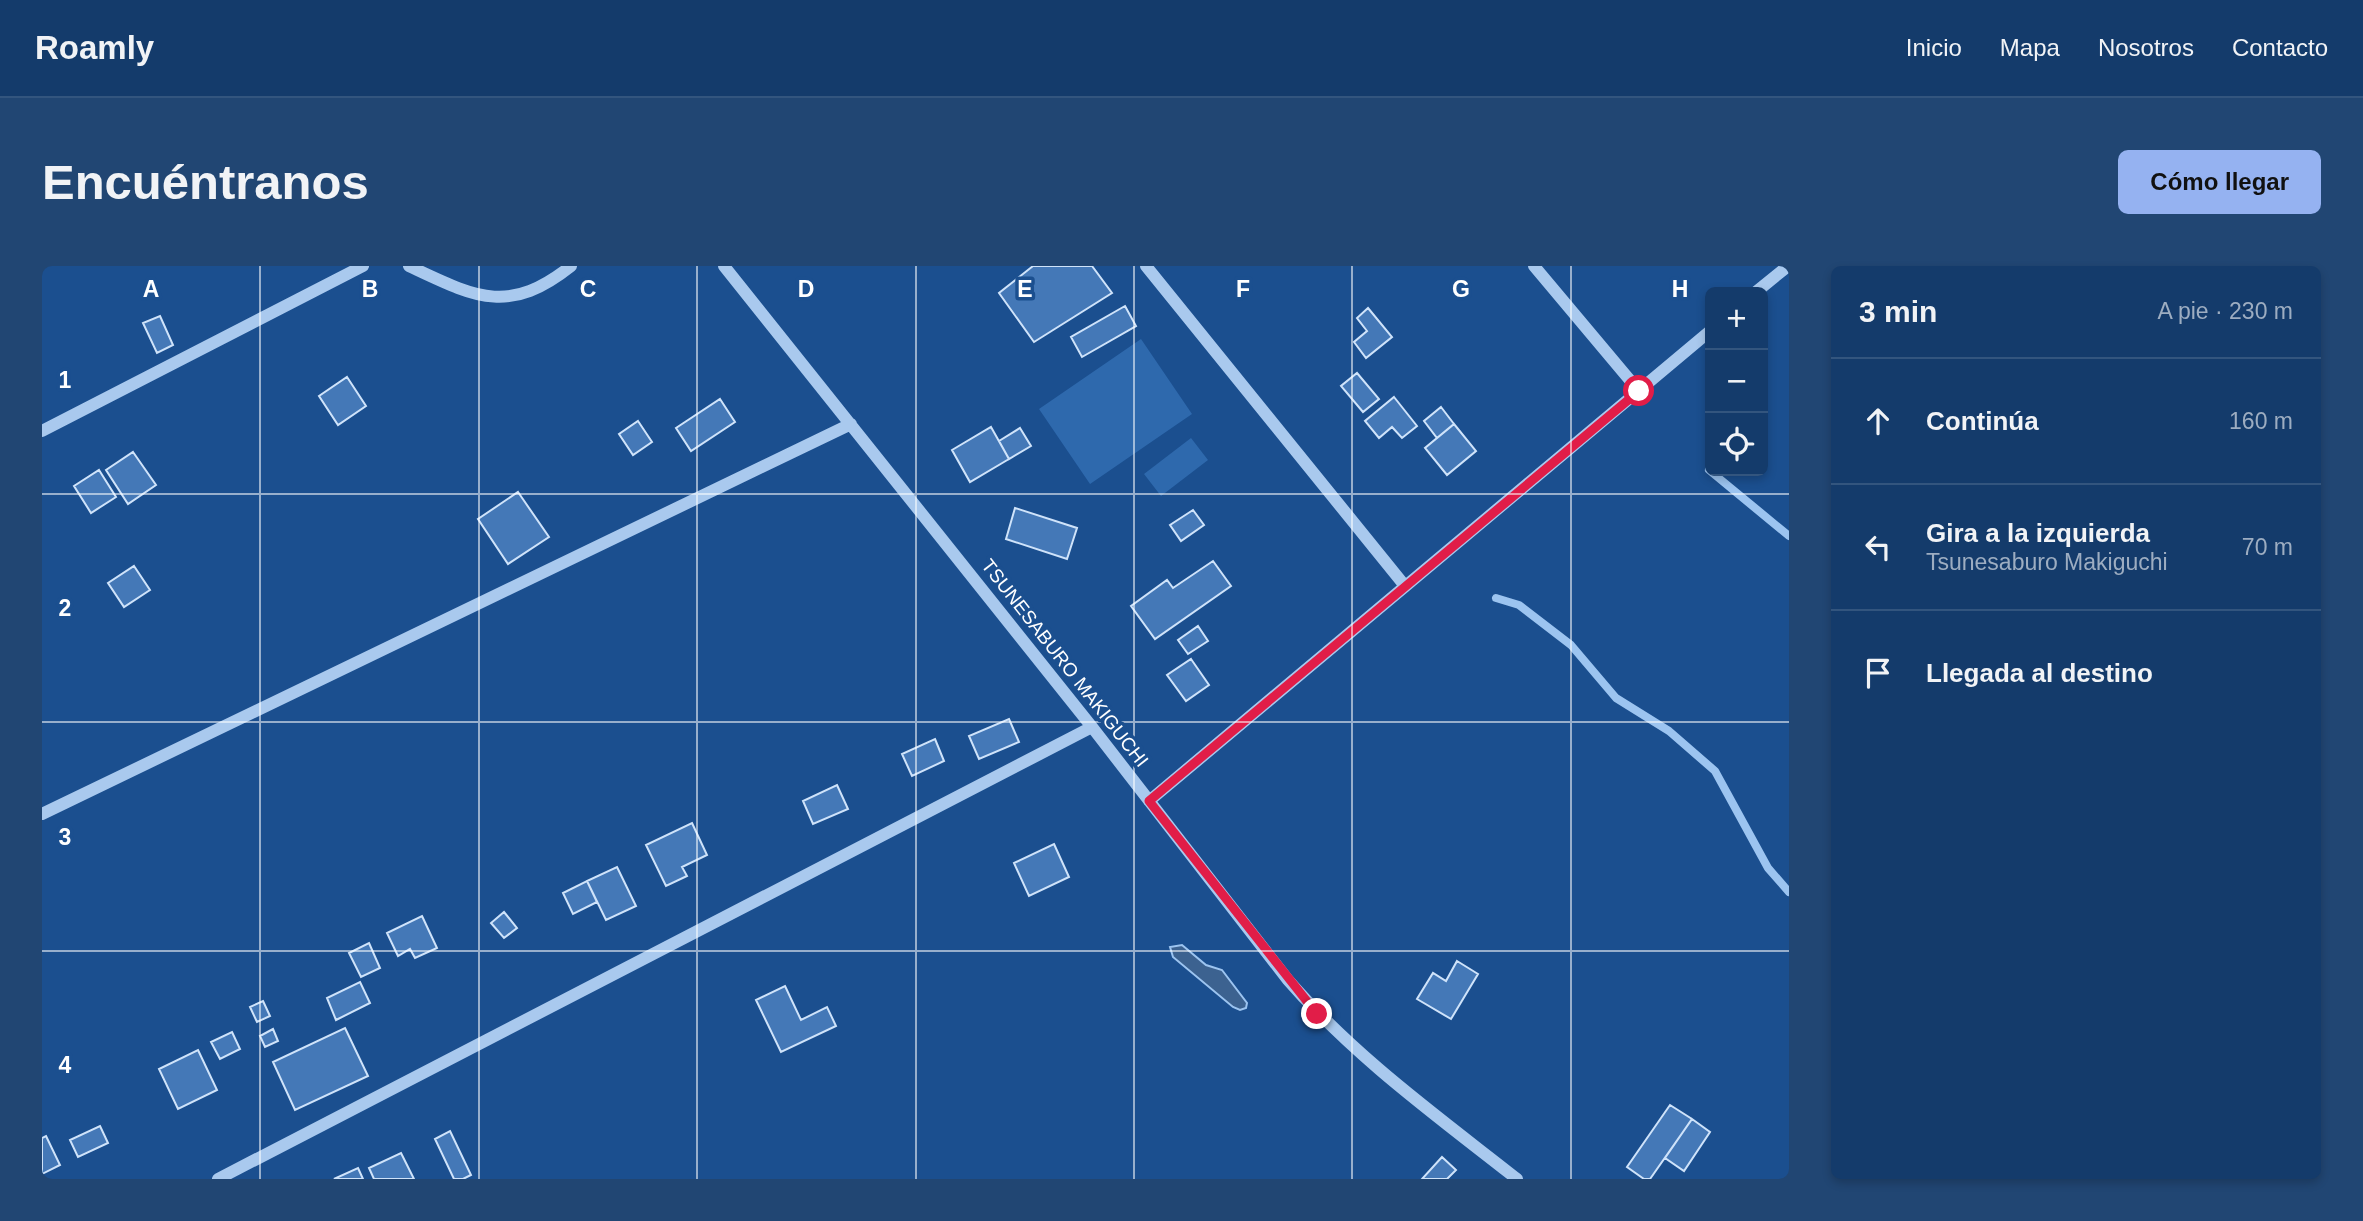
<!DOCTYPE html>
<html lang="es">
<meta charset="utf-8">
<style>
:root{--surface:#143b6b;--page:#214673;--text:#f1f3f6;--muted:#9dadc1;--line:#33557e;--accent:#95b2f1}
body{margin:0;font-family:Helvetica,sans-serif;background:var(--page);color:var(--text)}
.controls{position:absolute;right:21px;top:21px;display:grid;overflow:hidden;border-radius:10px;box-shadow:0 4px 10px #0003}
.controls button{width:63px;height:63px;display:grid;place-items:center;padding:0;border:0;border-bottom:2px solid var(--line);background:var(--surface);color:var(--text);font:35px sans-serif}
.stop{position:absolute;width:21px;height:21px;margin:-16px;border:5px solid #e11d48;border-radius:50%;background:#fff}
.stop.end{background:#e11d48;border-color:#fff;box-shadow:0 2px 7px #0008}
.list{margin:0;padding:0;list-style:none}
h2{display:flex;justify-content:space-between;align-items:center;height:91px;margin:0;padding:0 28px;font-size:30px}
h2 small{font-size:23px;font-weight:400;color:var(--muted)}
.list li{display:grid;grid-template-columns:46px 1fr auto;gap:21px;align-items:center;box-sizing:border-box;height:126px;padding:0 28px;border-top:2px solid var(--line)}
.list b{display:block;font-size:26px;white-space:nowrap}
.list p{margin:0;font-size:23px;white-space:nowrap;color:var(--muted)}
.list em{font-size:23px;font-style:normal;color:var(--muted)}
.icon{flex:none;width:38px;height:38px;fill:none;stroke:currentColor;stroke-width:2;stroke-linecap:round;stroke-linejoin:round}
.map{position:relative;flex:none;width:1747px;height:913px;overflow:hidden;border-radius:10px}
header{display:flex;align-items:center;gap:42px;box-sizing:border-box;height:98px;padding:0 35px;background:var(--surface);border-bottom:2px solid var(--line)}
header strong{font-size:33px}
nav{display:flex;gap:38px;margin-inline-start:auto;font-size:24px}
.intro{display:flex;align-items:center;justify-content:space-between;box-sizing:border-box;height:168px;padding:0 42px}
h1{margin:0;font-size:49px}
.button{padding:18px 32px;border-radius:10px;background:var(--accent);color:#111;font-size:24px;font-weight:700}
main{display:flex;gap:42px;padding:0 42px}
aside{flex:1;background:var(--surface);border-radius:10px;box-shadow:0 4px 10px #0003}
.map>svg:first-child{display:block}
</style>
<header>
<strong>Roamly</strong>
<nav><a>Inicio</a><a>Mapa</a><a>Nosotros</a><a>Contacto</a></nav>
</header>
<div class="intro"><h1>Encuéntranos</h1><a class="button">Cómo llegar</a></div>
<main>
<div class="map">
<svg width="1747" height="913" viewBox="0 0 1747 913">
<rect width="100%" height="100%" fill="#1b4f8f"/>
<path fill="#2e69ad" d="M 1099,73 L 1150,148 L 1048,218 L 997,143 Z
M 1149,172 L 1166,194 L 1119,230 L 1102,208 Z"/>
<path fill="#3c6290" stroke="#9cc4f0" stroke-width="2" d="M 1140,679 L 1164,699 L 1180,704 L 1205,737 L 1204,742 L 1198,744 L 1191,741 L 1131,691 L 1128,681 Z"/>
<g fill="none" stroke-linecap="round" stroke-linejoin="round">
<path stroke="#9cc4f0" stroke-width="8" d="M 1667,204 L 1747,270
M 1454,332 L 1477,339 L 1529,379 L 1574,432 L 1627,465 L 1673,505 L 1726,602 L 1747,626"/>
</g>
<path fill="#4478b7" stroke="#cfe3fa" stroke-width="2" d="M 991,0 L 1050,0 L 1070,27 L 992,76 L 957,27 Z
M 1083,40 L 1094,60 L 1040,91 L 1029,71 Z
M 1326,42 L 1350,71 L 1324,92 L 1312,76 L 1325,65 L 1315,52 Z
M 118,50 L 131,79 L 115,87 L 101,57 Z
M 1315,107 L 1337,133 L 1321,146 L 1299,120 Z
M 305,111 L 324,140 L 296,159 L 277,130 Z
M 1352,131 L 1375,160 L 1360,172 L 1350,161 L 1337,172 L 1323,155 Z
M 678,133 L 693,156 L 649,185 L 634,162 Z
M 1399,141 L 1412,158 L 1395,172 L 1382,155 Z
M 596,155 L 610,176 L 591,189 L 577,168 Z
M 1412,158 L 1434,185 L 1405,209 L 1383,182 Z
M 949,161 L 967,193 L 928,216 L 910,184 Z
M 978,162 L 989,180 L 967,193 L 957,175 Z
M 91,186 L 114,219 L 86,238 L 64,204 Z
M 57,204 L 74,231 L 49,247 L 32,220 Z
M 476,226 L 507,271 L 466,298 L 436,253 Z
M 973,242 L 1035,262 L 1025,293 L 964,273 Z
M 1151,244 L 1162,259 L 1139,275 L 1128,259 Z
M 1171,295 L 1189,320 L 1113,373 L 1089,340 L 1125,314 L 1131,322 Z
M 92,300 L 108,324 L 82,341 L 66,317 Z
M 1156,360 L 1166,375 L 1146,388 L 1136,374 Z
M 1149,393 L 1167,419 L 1144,435 L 1125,409 Z
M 967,453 L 977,476 L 937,493 L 927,470 Z
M 893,473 L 902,495 L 870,510 L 860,488 Z
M 795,519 L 806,543 L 771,558 L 761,535 Z
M 650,557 L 665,589 L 640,601 L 645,610 L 624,620 L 604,579 Z
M 1012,578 L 1027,611 L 987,630 L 972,597 Z
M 575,601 L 594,640 L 564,654 L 545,615 Z
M 545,615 L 555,636 L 531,648 L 521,627 Z
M 462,646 L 475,662 L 462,672 L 449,657 Z
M 380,650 L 395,682 L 373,692 L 368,683 L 356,690 L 345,667 Z
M 327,677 L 338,702 L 319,711 L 307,687 Z
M 1415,695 L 1436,708 L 1409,753 L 1375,733 L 1391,707 L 1404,715 Z
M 318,716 L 328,737 L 294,754 L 285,732 Z
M 743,720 L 759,754 L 785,741 L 794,760 L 739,786 L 714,734 Z
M 221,735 L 228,750 L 215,756 L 208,741 Z
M 303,762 L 326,810 L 253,844 L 231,796 Z
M 231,763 L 236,775 L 223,781 L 218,770 Z
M 190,766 L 198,783 L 178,793 L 169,776 Z
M 156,784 L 175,824 L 136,843 L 117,803 Z
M 1628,839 L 1650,853 L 1608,913 L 1602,913 L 1585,901 Z
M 1650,853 L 1668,866 L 1642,905 L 1623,892 Z
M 58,860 L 66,877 L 36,891 L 28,874 Z
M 408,865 L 429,909 L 421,913 L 412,913 L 393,873 Z
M 4,870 L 18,899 L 0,908 L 0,872 Z
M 359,887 L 372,913 L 332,913 L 327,902 Z
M 1400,891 L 1414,904 L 1405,913 L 1380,913 Z
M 316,902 L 321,913 L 292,913 Z"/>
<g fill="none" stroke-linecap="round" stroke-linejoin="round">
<path stroke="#a9c9ee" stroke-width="12" d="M 367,0 C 433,31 466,50 529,0
M 682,0 L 1050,461 L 1246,714 C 1313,791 1395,850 1475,913
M 1104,0 L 1363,320
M 1492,0 L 1597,125
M 1714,26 L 1746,0
M 0,165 L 321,0
M 1107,535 L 1668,65
M 0,548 L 809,158
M 176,913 L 1050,461"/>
</g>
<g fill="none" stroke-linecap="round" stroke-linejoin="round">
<path stroke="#e11d48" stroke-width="9" d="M 1275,748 L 1107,535 L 1597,125"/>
</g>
<path fill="none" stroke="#fff" stroke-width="2" stroke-opacity="0.55" d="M 218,0 L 218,913M 437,0 L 437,913M 655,0 L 655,913M 874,0 L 874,913M 1092,0 L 1092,913M 1310,0 L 1310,913M 1529,0 L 1529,913M 0,228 L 1747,228M 0,456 L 1747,456M 0,685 L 1747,685"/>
<g text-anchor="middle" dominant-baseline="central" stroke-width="7" stroke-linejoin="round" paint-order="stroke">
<g font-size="19" fill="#fff" stroke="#1b4f8f">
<text transform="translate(1023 397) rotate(52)">TSUNESABURO MAKIGUCHI</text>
</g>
</g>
<g font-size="23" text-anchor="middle" font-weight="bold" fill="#fff" stroke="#1b4f8f" stroke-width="7" stroke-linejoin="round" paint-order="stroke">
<text x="109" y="31">A</text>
<text x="328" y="31">B</text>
<text x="546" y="31">C</text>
<text x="764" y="31">D</text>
<text x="983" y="31">E</text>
<text x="1201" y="31">F</text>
<text x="1419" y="31">G</text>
<text x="1638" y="31">H</text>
<text x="23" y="122">1</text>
<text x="23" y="350">2</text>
<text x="23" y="579">3</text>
<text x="23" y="807">4</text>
</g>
</svg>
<div class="controls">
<button>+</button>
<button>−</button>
<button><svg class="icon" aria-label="locate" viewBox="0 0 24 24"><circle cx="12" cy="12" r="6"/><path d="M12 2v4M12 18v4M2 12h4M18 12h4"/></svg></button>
</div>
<div class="stop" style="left:1597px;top:125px"></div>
<div class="stop end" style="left:1275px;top:748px"></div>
</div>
<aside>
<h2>3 min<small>A pie · 230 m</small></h2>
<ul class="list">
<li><svg class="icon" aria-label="ahead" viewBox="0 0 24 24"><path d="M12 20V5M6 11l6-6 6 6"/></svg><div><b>Continúa</b></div><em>160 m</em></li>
<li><svg class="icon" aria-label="left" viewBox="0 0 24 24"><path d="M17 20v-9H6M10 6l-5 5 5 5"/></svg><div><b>Gira a la izquierda</b><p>Tsunesaburo Makiguchi</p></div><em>70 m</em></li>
<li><svg class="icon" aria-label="arrive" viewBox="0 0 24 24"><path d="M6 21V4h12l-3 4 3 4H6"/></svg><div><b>Llegada al destino</b></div></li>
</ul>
</aside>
</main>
